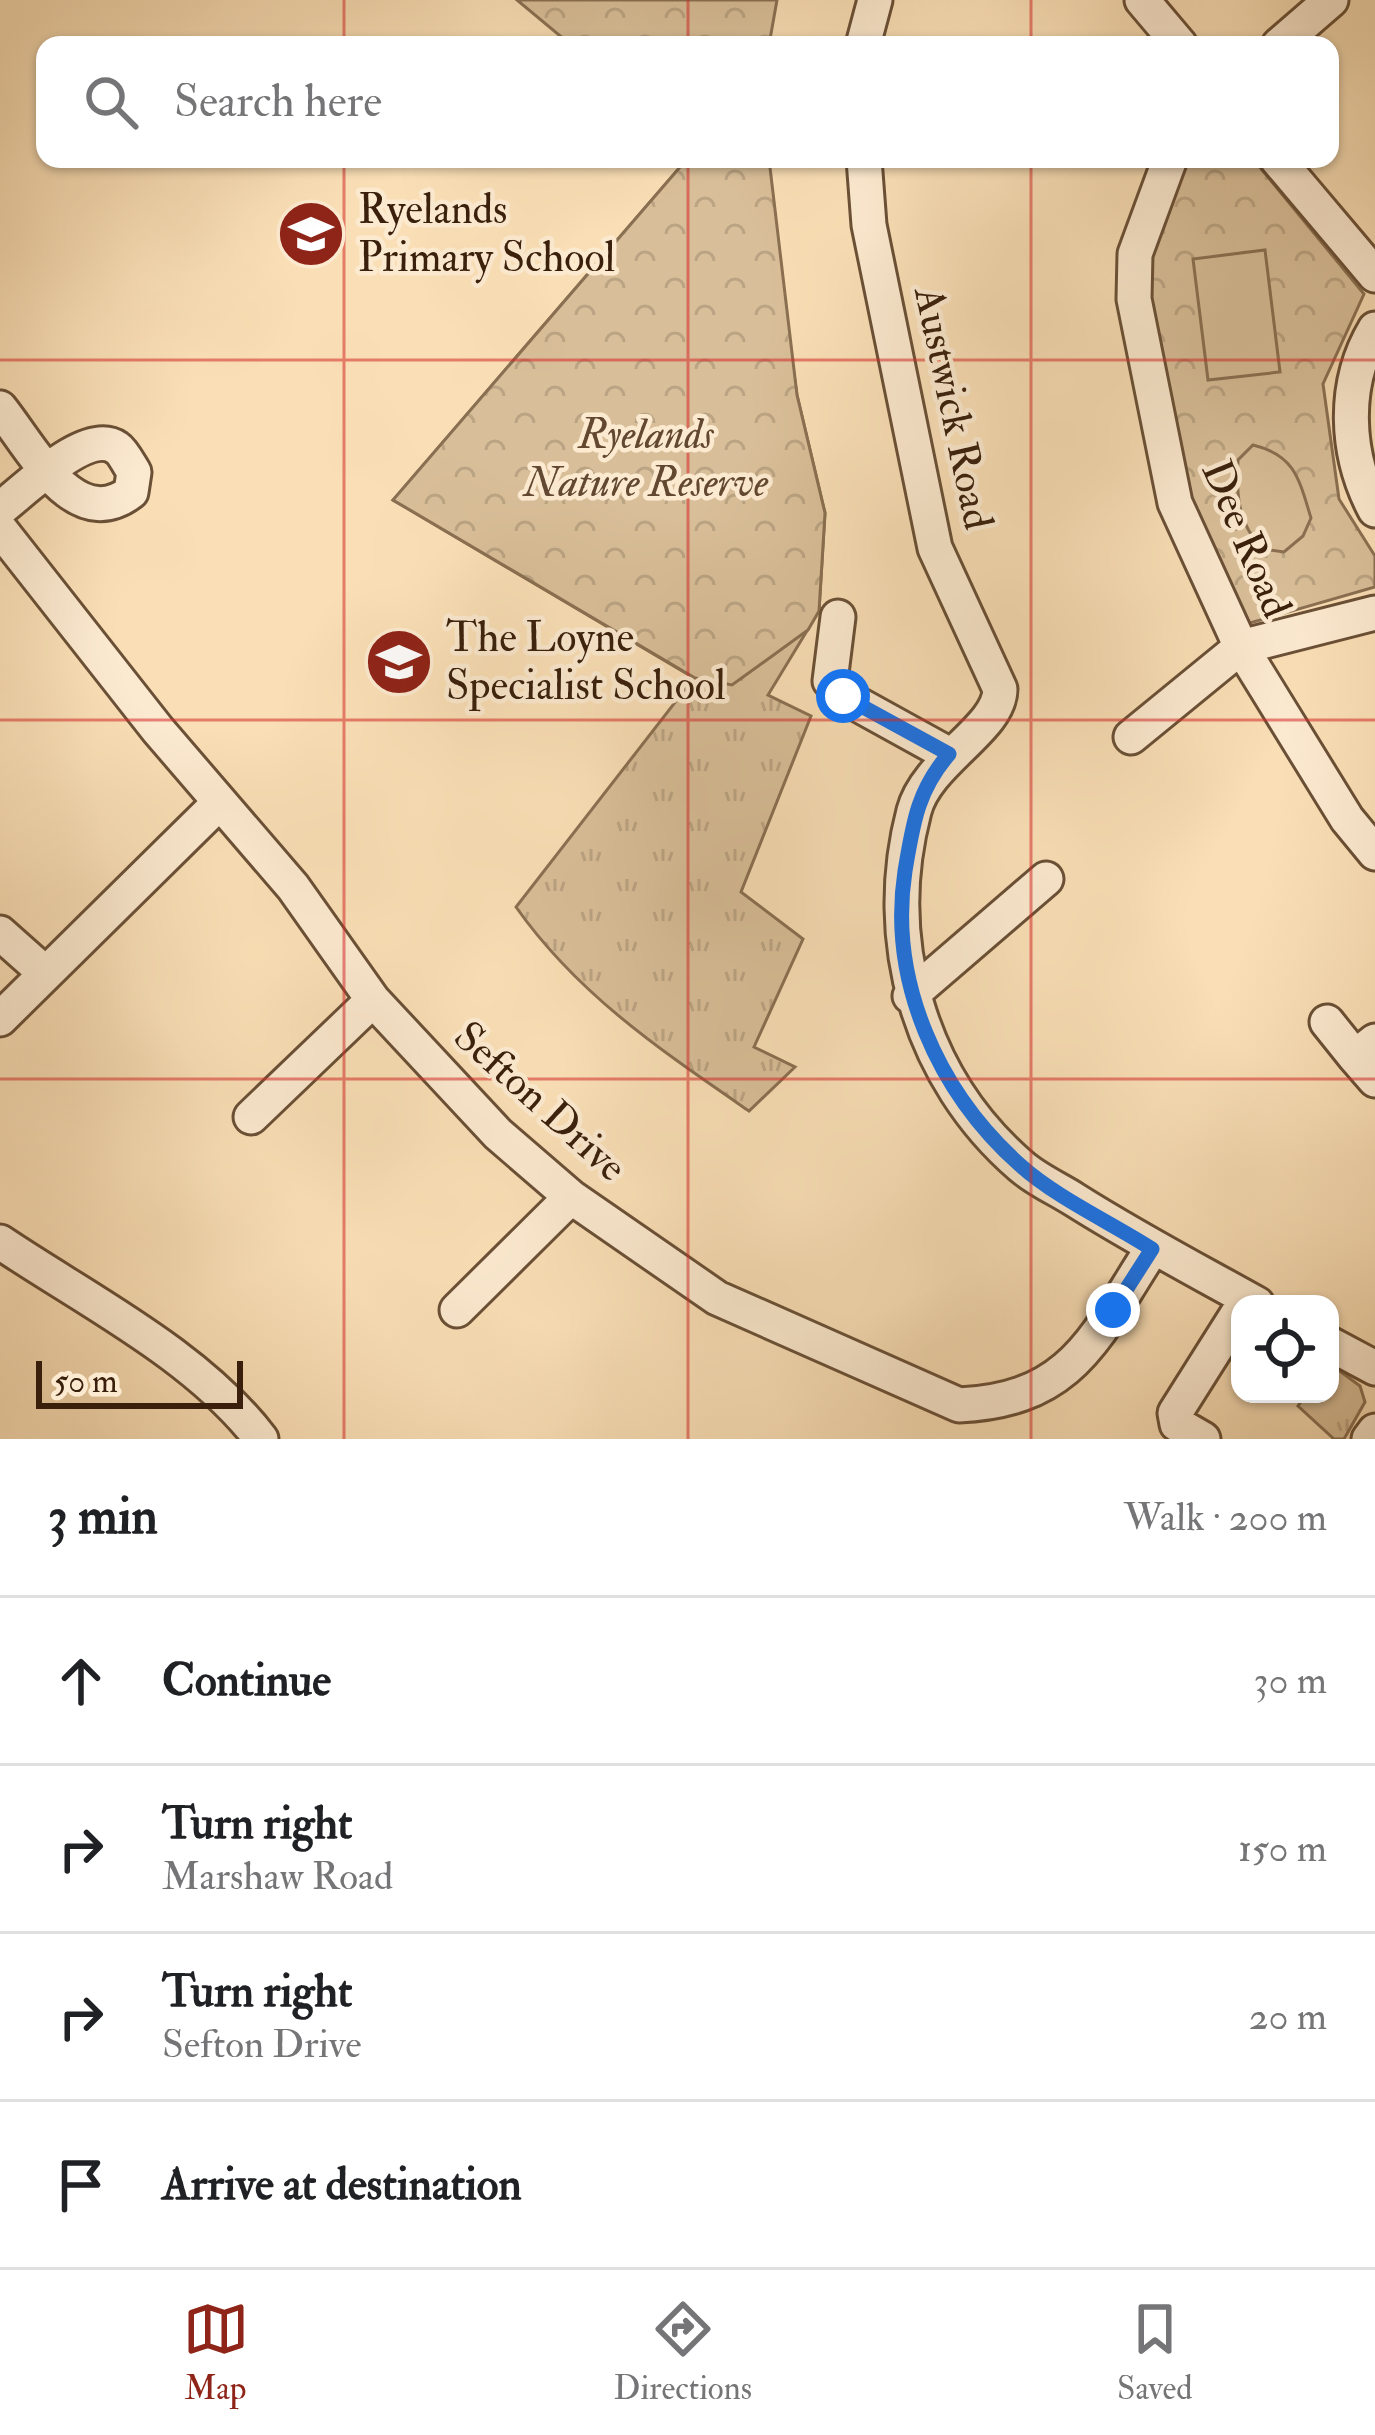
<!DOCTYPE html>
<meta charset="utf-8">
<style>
:root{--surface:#fff;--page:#f6f6f6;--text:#202124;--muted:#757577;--line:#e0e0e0;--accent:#8f2418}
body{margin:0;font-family:"IM FELL Double Pica",serif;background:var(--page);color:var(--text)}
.controls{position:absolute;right:36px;bottom:36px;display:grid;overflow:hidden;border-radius:24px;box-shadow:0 3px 9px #0004}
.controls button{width:108px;height:108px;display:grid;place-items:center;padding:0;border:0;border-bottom:3px solid var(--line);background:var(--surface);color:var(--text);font:60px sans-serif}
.scale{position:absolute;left:36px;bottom:30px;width:207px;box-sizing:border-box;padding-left:12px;border:6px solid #3a200c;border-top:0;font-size:33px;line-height:42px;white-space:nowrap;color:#3a200c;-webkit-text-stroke:9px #fcead0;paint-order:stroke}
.stop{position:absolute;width:36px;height:36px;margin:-27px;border:9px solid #1a73e8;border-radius:50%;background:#fff}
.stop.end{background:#1a73e8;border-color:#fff;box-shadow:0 3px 12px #0008}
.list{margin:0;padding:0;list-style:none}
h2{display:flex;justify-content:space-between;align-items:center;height:156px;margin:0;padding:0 48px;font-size:51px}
h2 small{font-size:39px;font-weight:400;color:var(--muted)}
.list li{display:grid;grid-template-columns:78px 1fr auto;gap:36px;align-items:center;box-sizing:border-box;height:168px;padding:0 48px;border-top:3px solid var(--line)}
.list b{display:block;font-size:45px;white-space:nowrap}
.list p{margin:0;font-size:39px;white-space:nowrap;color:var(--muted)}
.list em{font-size:39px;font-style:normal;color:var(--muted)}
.icon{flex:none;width:66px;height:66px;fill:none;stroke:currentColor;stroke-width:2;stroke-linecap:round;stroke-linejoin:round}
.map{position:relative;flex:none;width:1375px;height:1439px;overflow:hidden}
.search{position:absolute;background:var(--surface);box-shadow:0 3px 9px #0004;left:36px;right:36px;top:36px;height:132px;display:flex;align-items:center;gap:30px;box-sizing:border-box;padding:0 42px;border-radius:24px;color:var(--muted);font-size:45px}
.sheet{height:828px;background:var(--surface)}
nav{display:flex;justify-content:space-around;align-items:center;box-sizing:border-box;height:168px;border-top:3px solid var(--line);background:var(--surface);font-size:33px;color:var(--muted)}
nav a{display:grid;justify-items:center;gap:6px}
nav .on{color:var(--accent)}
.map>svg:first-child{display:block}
</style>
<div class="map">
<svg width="1375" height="1439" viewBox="0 0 1375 1439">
<defs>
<pattern id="grass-tufts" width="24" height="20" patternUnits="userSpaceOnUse" patternTransform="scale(3)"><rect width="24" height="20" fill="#d9bf99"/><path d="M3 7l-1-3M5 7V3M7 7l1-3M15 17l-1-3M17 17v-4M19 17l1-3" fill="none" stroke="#bba483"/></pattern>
<pattern id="forest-crowns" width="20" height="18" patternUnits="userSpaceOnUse" patternTransform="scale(3)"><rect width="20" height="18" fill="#d9bf99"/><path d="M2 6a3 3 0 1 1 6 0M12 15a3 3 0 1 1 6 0" fill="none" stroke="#bba483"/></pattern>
</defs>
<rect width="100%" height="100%" fill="#fadfb6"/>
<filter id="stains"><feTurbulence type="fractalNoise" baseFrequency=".00167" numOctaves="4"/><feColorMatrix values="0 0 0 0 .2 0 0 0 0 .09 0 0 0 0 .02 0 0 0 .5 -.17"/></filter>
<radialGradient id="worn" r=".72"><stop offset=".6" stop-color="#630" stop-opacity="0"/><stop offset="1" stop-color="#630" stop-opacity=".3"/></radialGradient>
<path fill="url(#grass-tufts)" stroke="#8a7052" stroke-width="3" d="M 687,159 L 780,279 L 797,395 L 825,513 L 819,611 L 768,695 L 811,716 L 741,892 L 803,939 L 754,1047 L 795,1067 L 749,1111 C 662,1051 578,995 516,907 L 694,678 L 393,500 Z
M 1337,1369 L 1360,1386 L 1365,1402 L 1344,1439 L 1334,1439 L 1298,1406 L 1306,1394 L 1330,1394 L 1330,1375 Z"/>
<path fill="url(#forest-crowns)" stroke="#8a7052" stroke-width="3" d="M 517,0 L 777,0 L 769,45 L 571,45 Z
M 687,159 L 769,159 L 797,395 L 825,513 L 819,611 L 808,630 L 732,685 L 695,678 L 393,500 Z
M 1187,159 L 1253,159 L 1364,294 L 1323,384 L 1339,499 L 1375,556 L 1375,587 L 1243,625 L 1184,484 L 1149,283 L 1150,246 Z"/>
<path fill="#d9bf99" stroke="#8a7052" stroke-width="3" d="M 1265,250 L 1280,372 L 1208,380 L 1193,259 Z
M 1253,445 C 1295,455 1299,479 1311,518 L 1303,536 L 1284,552 L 1262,549 C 1238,523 1236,495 1238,460 Z"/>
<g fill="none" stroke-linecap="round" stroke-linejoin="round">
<defs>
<path id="minor" d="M 1142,0 L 1180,45
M 863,45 L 875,0
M 1279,45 L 1331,0
M 864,159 L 869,225 L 935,548 L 1000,689 C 1000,729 927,761 914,811 C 880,940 919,1078 1021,1166 C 1037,1180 1058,1189 1075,1200 C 1135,1238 1196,1270 1257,1304
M 1170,159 L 1135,254 L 1134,299 L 1175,503 L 1241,647 L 1347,819 L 1375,853
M 1277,159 L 1375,275
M 1375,329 C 1342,384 1345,454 1375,510
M 0,408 C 32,448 75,535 131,492 L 134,472 C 130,466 123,452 117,448 C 87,427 24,491 0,509
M 0,529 L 158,730 L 293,887 L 373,1000 L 498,1134 L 571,1197 L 717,1298 L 959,1405 C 1074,1400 1096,1335 1152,1249
M 838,617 L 830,681 L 843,696 L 948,754
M 1131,737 L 1241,647 L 1375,613
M 0,933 L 45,973
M 910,996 L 1046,879
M 0,1019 L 220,802
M 1327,1022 L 1355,1057 L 1375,1041
M 1355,1057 L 1375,1080
M 251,1117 L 373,1000
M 0,1242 C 86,1300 197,1355 261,1439
M 457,1310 L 571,1197
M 1330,1344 L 1375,1368
M 1203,1439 L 1177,1424 L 1175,1413 L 1240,1310
M 1369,1439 L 1375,1431"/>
</defs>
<use href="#minor" stroke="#6a5036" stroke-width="39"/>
<use href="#minor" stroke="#fcead0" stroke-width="33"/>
</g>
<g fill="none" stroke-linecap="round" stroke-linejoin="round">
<path stroke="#1a73e8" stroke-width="15" d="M 843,696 L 949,754 C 917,791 913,824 905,871 C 888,981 938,1092 1020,1165 C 1057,1198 1110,1222 1152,1249 L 1113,1310"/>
</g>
<path fill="none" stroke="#d62828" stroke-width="3" stroke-opacity="0.55" d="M 344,0 L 344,45M 688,0 L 688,45M 1031,0 L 1031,45M 344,159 L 344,1439M 688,159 L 688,1439M 1031,159 L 1031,1439M 0,360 L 1375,360M 0,720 L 1375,720M 0,1079 L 1375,1079"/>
<defs>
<symbol id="school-disc" viewBox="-11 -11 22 22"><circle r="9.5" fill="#8f2418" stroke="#fcead0"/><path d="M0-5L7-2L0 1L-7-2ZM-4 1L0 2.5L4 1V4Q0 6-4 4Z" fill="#fff"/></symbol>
</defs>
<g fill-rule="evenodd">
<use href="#school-disc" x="273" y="196" width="76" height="76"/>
<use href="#school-disc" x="361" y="624" width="76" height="76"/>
</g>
<g text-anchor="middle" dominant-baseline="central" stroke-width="9" stroke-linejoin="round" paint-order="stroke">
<g font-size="42" fill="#3a200c" stroke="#fcead0" text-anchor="start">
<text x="358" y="210">Ryelands<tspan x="358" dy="48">Primary School</tspan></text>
<text x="446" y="638">The Loyne<tspan x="446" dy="48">Specialist School</tspan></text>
</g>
<g font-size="42" fill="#3a200c" stroke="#fcead0">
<text transform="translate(953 408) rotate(78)">Austwick Road</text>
<text transform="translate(1246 539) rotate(67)">Dee Road</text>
<text transform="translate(540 1102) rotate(42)">Sefton Drive</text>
</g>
<g font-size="42" font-style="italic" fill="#62482f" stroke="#fcead0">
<text x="646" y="435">Ryelands<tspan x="646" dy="48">Nature Reserve</tspan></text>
</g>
</g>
<rect width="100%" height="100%" filter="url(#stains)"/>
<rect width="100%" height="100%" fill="url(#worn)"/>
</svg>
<div class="controls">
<button><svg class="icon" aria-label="locate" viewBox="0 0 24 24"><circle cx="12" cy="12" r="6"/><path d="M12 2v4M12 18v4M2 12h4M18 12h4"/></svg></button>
</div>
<div class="scale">50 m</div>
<div class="stop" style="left:843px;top:696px"></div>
<div class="stop end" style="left:1113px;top:1310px"></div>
<div class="search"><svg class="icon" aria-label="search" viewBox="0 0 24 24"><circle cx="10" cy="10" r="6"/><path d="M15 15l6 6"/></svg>Search here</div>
</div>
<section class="sheet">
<h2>3 min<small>Walk · 200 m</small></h2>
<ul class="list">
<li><svg class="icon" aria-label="ahead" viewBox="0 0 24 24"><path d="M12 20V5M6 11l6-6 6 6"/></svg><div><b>Continue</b></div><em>30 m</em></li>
<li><svg class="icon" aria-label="right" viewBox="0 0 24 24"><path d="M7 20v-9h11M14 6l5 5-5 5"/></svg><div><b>Turn right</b><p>Marshaw Road</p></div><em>150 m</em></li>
<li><svg class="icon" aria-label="right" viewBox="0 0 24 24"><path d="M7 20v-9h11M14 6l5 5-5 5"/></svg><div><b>Turn right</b><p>Sefton Drive</p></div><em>20 m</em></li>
<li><svg class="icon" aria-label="arrive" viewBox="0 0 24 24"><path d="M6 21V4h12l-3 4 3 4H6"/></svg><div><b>Arrive at destination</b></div></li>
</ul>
</section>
<nav>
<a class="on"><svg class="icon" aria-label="map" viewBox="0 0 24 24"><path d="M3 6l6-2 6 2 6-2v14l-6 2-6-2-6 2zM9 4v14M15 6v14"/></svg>Map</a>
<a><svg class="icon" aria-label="directions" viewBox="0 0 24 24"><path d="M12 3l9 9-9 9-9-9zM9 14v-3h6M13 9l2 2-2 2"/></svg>Directions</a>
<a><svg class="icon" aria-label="saved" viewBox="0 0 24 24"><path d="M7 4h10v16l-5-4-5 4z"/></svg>Saved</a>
</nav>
